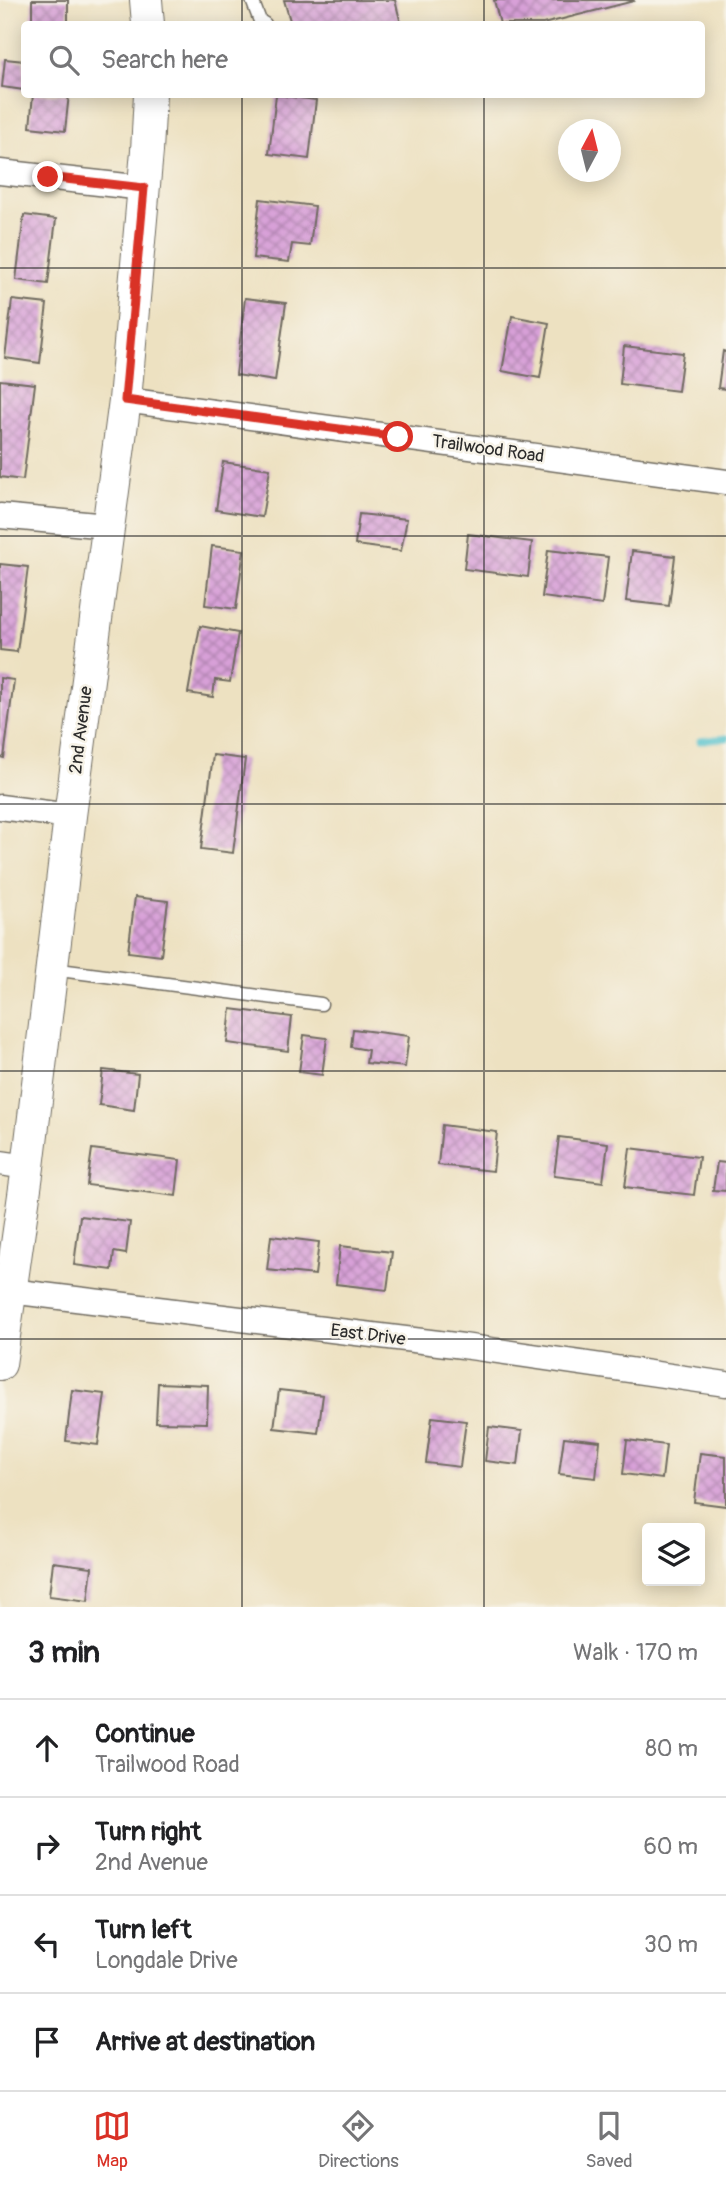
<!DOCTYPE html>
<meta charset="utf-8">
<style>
:root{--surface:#fff;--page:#f6f6f6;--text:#202124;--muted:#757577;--line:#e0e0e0;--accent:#d93025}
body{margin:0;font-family:Pangolin,sans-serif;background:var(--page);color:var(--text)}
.controls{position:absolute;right:21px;bottom:21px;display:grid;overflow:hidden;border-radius:7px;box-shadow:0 4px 18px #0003}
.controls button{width:63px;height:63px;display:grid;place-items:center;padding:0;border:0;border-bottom:2px solid var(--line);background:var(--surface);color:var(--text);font:35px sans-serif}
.compass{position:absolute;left:558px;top:119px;width:63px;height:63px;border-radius:50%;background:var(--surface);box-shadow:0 4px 18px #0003;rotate:7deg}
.stop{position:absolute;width:21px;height:21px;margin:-16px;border:5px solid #d93025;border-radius:50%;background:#fff}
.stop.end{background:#d93025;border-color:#fff;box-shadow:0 2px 7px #0008}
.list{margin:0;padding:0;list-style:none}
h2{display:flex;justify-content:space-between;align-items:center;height:91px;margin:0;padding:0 28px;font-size:30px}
h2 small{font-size:23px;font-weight:400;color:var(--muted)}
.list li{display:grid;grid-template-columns:46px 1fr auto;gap:21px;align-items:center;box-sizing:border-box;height:98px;padding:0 28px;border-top:2px solid var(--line)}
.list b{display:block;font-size:26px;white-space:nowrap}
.list p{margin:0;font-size:23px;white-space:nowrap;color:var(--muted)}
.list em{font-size:23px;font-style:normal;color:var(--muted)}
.icon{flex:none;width:38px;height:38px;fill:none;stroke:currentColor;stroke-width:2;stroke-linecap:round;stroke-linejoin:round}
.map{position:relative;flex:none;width:726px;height:1607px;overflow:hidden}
.search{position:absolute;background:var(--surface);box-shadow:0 4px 18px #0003;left:21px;right:21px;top:21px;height:77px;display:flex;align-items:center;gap:18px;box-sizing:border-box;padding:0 24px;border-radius:7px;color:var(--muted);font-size:26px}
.sheet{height:483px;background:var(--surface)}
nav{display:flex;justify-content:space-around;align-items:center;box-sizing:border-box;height:98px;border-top:2px solid var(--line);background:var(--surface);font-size:19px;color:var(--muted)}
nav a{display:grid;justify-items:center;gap:4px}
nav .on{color:var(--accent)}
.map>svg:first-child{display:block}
</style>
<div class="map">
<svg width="726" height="1607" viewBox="0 0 726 1607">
<defs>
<pattern id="building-cross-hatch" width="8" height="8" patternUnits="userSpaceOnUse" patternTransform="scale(1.75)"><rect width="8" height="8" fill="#d8a0d8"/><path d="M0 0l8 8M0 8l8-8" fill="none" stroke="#af83af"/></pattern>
</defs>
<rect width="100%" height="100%" fill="#f7f3e8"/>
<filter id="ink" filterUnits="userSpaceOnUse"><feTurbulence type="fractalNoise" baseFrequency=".0143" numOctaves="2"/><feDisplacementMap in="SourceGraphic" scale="14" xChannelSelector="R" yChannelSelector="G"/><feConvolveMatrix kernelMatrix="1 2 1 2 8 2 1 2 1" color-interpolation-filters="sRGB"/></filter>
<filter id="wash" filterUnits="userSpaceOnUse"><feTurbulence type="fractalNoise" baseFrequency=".00686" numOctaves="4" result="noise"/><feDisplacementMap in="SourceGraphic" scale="28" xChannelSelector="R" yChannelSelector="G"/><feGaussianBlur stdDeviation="1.57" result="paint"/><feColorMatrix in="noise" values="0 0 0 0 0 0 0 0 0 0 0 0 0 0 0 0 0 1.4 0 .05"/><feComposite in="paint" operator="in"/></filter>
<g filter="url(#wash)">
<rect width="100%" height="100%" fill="#ede1c1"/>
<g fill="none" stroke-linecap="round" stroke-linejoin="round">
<path stroke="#55c2cd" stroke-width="7" d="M 700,741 L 726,738"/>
</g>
<g id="blocks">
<path fill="url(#building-cross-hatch)" d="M 32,0 L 68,0 L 68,24 L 32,24 Z
M 284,0 L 395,0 L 401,24 L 291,24 Z
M 494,0 L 633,0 L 634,1 L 543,24 L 500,24 Z
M 5,59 L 24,61 L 24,90 L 2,87 Z
M 33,94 L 69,94 L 65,131 L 30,127 Z
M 276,95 L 316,100 L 309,159 L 269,154 Z
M 260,199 L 315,206 L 310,246 L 292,244 L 289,262 L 253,258 Z
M 24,215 L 56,219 L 48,284 L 16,280 Z
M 245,298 L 286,303 L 275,381 L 236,375 Z
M 12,300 L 47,304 L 40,363 L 5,358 Z
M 512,316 L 549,323 L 540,378 L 502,371 Z
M 624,346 L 683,353 L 678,391 L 620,384 Z
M 723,351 L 726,352 L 726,389 L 718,388 Z
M 0,380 L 35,384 L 23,480 L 0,477 Z
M 223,462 L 270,469 L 262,517 L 216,510 Z
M 359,514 L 407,519 L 401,551 L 355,545 Z
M 468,534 L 532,542 L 528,577 L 464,569 Z
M 212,546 L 244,550 L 236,609 L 205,605 Z
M 548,550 L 608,557 L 602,605 L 542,597 Z
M 632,551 L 675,556 L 669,606 L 626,601 Z
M 0,564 L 28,567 L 17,652 L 0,650 Z
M 200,626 L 238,633 L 230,682 L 215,680 L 213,697 L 188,693 Z
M 0,678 L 14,680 L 4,758 L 0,757 Z
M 213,755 L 245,759 L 233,853 L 201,849 Z
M 135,897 L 168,901 L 161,956 L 128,952 Z
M 231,1009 L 292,1017 L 288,1051 L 227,1043 Z
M 353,1029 L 409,1036 L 405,1067 L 366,1063 L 368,1050 L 351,1047 Z
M 304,1035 L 327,1038 L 322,1075 L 299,1072 Z
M 103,1070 L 138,1074 L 134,1110 L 99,1105 Z
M 442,1125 L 497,1132 L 493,1171 L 438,1165 Z
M 559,1137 L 608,1143 L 603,1182 L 554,1176 Z
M 630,1148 L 699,1157 L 694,1195 L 625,1187 Z
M 92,1149 L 180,1160 L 176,1196 L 87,1185 Z
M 717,1162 L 726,1163 L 726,1191 L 713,1190 Z
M 80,1216 L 130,1222 L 126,1254 L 114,1252 L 112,1270 L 74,1265 Z
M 271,1236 L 319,1242 L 315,1275 L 267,1270 Z
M 340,1246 L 392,1252 L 387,1290 L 336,1284 Z
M 158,1383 L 208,1385 L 207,1423 L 156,1422 Z
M 72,1390 L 105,1394 L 98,1445 L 66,1441 Z
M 279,1390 L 323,1395 L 318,1433 L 274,1428 Z
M 432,1417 L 466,1421 L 460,1467 L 426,1463 Z
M 489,1427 L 522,1431 L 518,1465 L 485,1461 Z
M 564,1437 L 600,1441 L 596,1478 L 559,1474 Z
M 627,1440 L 666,1445 L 662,1479 L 623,1474 Z
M 700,1453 L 726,1456 L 726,1506 L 694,1502 Z
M 53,1562 L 92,1567 L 88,1601 L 49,1596 Z"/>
</g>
</g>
<g filter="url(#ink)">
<use href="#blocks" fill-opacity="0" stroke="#6f6b60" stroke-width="2"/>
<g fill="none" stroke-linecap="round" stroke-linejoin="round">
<defs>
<path id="service" d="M 252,0 L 260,21 L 265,24
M 52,969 L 321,1004"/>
<path id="minor" d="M 0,172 L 144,188
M 125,400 L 726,482
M 0,516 L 107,526
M 0,807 L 70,816
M 0,1163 L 28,1167
M 10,1291 L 463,1346 L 726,1384"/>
<path id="tertiary" d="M 146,0 L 148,24
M 0,1364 L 28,1167 L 70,816 L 125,400 L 147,151 L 150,94"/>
</defs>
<use href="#service" stroke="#6f6b60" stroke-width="15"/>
<use href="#minor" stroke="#6f6b60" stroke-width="27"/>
<use href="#tertiary" stroke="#6f6b60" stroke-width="34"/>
<use href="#service" stroke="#fff" stroke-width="12"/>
<use href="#minor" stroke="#fff" stroke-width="24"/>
<use href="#tertiary" stroke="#fff" stroke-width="32"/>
</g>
</g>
<g fill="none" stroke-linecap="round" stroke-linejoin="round" filter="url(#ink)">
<path stroke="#d93025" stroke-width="9" d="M 48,177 L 144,188 L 125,400 L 398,437"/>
</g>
<path fill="none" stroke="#2b2b2b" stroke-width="2" stroke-opacity="0.55" d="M 242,0 L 242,24M 484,0 L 484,24M 242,94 L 242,1607M 484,94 L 484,1607M 0,268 L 726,268M 0,536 L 726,536M 0,804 L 726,804M 0,1071 L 726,1071M 0,1339 L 726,1339"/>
<g text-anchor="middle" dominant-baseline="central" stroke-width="5" stroke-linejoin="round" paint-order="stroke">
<g font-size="18" fill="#2b2b2b" stroke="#f7f3e8">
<text transform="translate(488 449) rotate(8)">Trailwood Road</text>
<text transform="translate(81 730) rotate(-83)">2nd Avenue</text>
<text transform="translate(368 1335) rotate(7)">East Drive</text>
</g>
</g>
</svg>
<div class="controls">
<button><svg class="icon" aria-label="layers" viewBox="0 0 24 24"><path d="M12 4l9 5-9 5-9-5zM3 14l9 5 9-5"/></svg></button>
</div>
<svg class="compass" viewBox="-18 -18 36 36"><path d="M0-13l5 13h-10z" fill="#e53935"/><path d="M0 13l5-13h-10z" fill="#757577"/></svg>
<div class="stop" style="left:398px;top:437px"></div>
<div class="stop end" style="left:48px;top:177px"></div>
<div class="search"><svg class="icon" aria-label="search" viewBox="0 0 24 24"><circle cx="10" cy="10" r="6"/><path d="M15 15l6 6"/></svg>Search here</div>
</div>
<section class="sheet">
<h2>3 min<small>Walk · 170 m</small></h2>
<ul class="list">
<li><svg class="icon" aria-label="ahead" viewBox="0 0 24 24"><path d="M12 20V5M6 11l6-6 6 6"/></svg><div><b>Continue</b><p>Trailwood Road</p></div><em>80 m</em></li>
<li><svg class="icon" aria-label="right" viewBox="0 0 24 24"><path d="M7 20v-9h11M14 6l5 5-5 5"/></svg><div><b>Turn right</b><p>2nd Avenue</p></div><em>60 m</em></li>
<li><svg class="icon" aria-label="left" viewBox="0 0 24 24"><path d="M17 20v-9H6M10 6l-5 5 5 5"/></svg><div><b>Turn left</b><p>Longdale Drive</p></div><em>30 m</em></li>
<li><svg class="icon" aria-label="arrive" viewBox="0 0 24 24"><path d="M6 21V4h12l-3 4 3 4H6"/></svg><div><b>Arrive at destination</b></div></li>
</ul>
</section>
<nav>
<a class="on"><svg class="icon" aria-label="map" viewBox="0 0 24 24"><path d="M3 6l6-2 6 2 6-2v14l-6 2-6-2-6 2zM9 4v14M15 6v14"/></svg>Map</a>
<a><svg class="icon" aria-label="directions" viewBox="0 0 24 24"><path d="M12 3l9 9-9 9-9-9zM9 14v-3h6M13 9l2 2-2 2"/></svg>Directions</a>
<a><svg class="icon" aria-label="saved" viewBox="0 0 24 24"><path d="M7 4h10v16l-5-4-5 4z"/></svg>Saved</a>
</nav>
